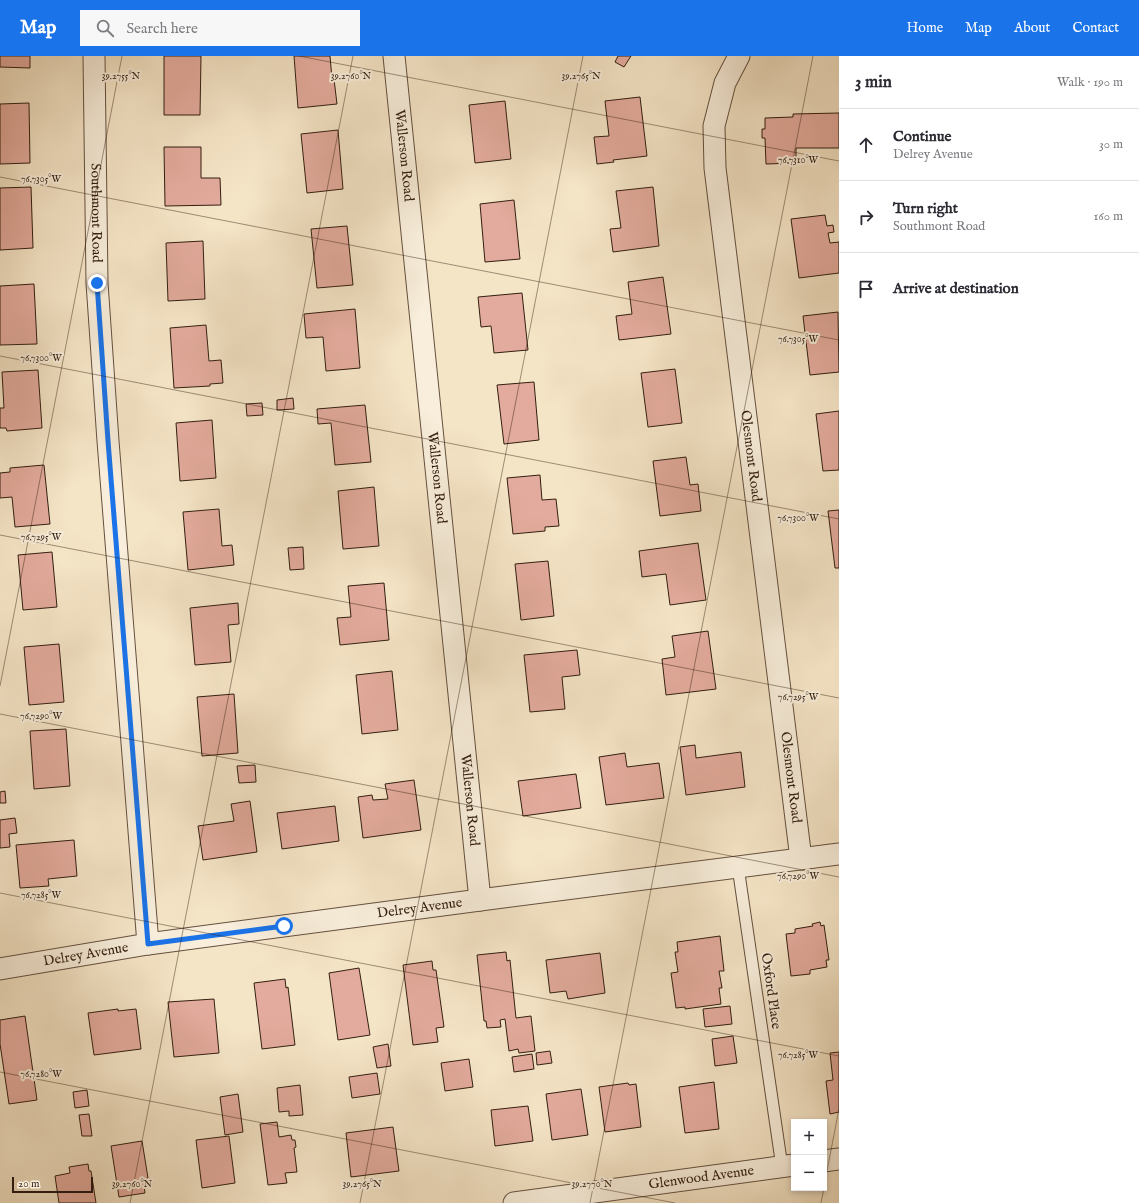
<!DOCTYPE html>
<meta charset="utf-8">
<style>
:root{--surface:#fff;--page:#f7f7f7;--text:#2b2b33;--muted:#7c7c81;--line:#e1e1e2;--accent:#1a73e8}
body{margin:0;font-family:"IM FELL English",serif;background:var(--page);color:var(--text)}
.controls{position:absolute;right:12px;bottom:12px;display:grid;overflow:hidden;border-radius:0px;box-shadow:0 2px 6px #0003}
.controls button{width:36px;height:36px;display:grid;place-items:center;padding:0;border:0;border-bottom:1px solid var(--line);background:var(--surface);color:var(--text);font:20px sans-serif}
.scale{position:absolute;left:12px;bottom:10px;width:81px;box-sizing:border-box;padding-left:4px;border:2px solid #331e10;border-top:0;font-size:11px;line-height:14px;white-space:nowrap;color:#331e10;-webkit-text-stroke:3px #f8eedb;paint-order:stroke}
.stop{position:absolute;width:12px;height:12px;margin:-9px;border:3px solid #1a73e8;border-radius:50%;background:#fff}
.stop.end{background:#1a73e8;border-color:#fff;box-shadow:0 1px 4px #0008}
.list{margin:0;padding:0;list-style:none}
h2{display:flex;justify-content:space-between;align-items:center;height:52px;margin:0;padding:0 16px;font-size:17px}
h2 small{font-size:13px;font-weight:400;color:var(--muted)}
.list li{display:grid;grid-template-columns:26px 1fr auto;gap:12px;align-items:center;box-sizing:border-box;height:72px;padding:0 16px;border-top:1px solid var(--line)}
.list b{display:block;font-size:15px;white-space:nowrap}
.list p{margin:0;font-size:13px;white-space:nowrap;color:var(--muted)}
.list em{font-size:13px;font-style:normal;color:var(--muted)}
.icon{flex:none;width:22px;height:22px;fill:none;stroke:currentColor;stroke-width:2;stroke-linecap:round;stroke-linejoin:round}
.map{position:relative;flex:none;width:839px;height:1147px;overflow:hidden}
header{display:flex;align-items:center;gap:24px;box-sizing:border-box;height:56px;padding:0 20px;background:var(--accent);color:#fff}
header strong{font-size:19px}
nav{display:flex;gap:22px;margin-inline-start:auto;font-size:14px}
.search{width:280px;height:36px;background:var(--page);display:flex;align-items:center;gap:10px;box-sizing:border-box;padding:0 14px;border-radius:0px;color:var(--muted);font-size:15px}
main{display:flex}
aside{flex:1;background:var(--surface)}
.map>svg:first-child{display:block}
</style>
<header>
<strong>Map</strong>
<div class="search"><svg class="icon" aria-label="search" viewBox="0 0 24 24"><circle cx="10" cy="10" r="6"/><path d="M15 15l6 6"/></svg>Search here</div>
<nav><a>Home</a><a>Map</a><a>About</a><a>Contact</a></nav>
</header>
<main>
<div class="map">
<svg width="839" height="1147" viewBox="0 0 839 1147">
<rect width="100%" height="100%" fill="#f5e5c7"/>
<filter id="stains"><feTurbulence type="fractalNoise" baseFrequency=".005" numOctaves="4"/><feColorMatrix values="0 0 0 0 .2 0 0 0 0 .09 0 0 0 0 .02 0 0 0 .5 -.17"/></filter>
<radialGradient id="worn" r=".72"><stop offset=".6" stop-color="#630" stop-opacity="0"/><stop offset="1" stop-color="#630" stop-opacity=".3"/></radialGradient>
<path fill="#e3ab9d" stroke="#331e10" d="M 0,0 L 30,0 L 30,12 L 0,11 Z
M 164,0 L 201,0 L 200,59 L 164,59 Z
M 294,0 L 330,0 L 332,23 L 334,23 L 337,48 L 298,52 Z
M 618,0 L 631,0 L 624,11 L 615,6 Z
M 640,41 L 647,100 L 613,104 L 614,106 L 597,108 L 594,81 L 609,80 L 605,45 Z
M 505,45 L 511,103 L 475,107 L 469,49 Z
M 29,47 L 30,107 L 0,108 L 0,48 Z
M 839,57 L 839,92 L 796,92 L 796,107 L 766,108 L 765,82 L 762,82 L 762,73 L 765,73 L 765,62 L 793,61 L 793,58 Z
M 338,74 L 343,133 L 307,137 L 301,78 Z
M 164,91 L 201,91 L 201,122 L 220,122 L 221,149 L 165,150 Z
M 31,131 L 33,192 L 0,194 L 0,132 Z
M 653,131 L 659,190 L 613,196 L 610,173 L 621,172 L 616,135 Z
M 514,144 L 520,203 L 485,206 L 480,148 Z
M 825,159 L 827,170 L 833,169 L 834,176 L 828,177 L 830,187 L 839,186 L 839,217 L 799,222 L 791,163 Z
M 347,170 L 353,229 L 317,232 L 311,173 Z
M 203,185 L 205,243 L 168,245 L 166,187 Z
M 663,221 L 671,278 L 619,284 L 616,260 L 632,258 L 628,226 Z
M 34,228 L 37,288 L 0,289 L 0,230 Z
M 522,237 L 528,294 L 494,297 L 491,270 L 481,271 L 478,241 Z
M 355,253 L 360,312 L 326,315 L 323,281 L 306,282 L 304,258 Z
M 838,256 L 839,316 L 810,319 L 803,260 Z
M 206,269 L 209,305 L 221,304 L 223,327 L 210,328 L 210,330 L 174,332 L 170,272 Z
M 675,313 L 682,367 L 648,371 L 641,317 Z
M 38,314 L 42,372 L 7,375 L 6,372 L 0,372 L 0,352 L 4,352 L 2,316 Z
M 534,326 L 539,384 L 504,388 L 497,329 Z
M 293,342 L 294,353 L 277,354 L 277,344 Z
M 262,347 L 263,359 L 247,360 L 246,348 Z
M 365,349 L 371,406 L 335,409 L 331,367 L 318,368 L 317,353 Z
M 839,355 L 839,414 L 823,415 L 816,358 Z
M 212,364 L 216,422 L 180,425 L 176,367 Z
M 686,401 L 690,429 L 698,428 L 701,455 L 660,460 L 653,405 Z
M 44,409 L 50,468 L 15,471 L 12,441 L 0,442 L 0,417 L 10,416 L 10,412 Z
M 540,419 L 542,444 L 556,443 L 559,470 L 545,471 L 545,475 L 513,478 L 507,422 Z
M 374,431 L 379,490 L 343,493 L 338,435 Z
M 219,453 L 222,490 L 232,489 L 234,509 L 188,514 L 183,456 Z
M 839,454 L 839,512 L 835,512 L 828,455 Z
M 698,487 L 706,544 L 670,549 L 666,518 L 642,521 L 639,495 Z
M 303,491 L 304,513 L 290,514 L 288,492 Z
M 52,496 L 57,551 L 23,554 L 18,499 Z
M 548,505 L 554,560 L 521,564 L 515,508 Z
M 384,527 L 389,584 L 340,589 L 337,562 L 351,561 L 348,530 Z
M 238,547 L 239,568 L 228,569 L 231,606 L 195,609 L 190,552 Z
M 708,575 L 716,633 L 666,639 L 662,603 L 675,601 L 672,580 Z
M 59,588 L 64,646 L 29,649 L 24,591 Z
M 577,594 L 580,619 L 562,621 L 565,653 L 530,656 L 524,599 Z
M 392,615 L 398,674 L 362,678 L 356,619 Z
M 234,638 L 238,697 L 202,700 L 197,641 Z
M 66,673 L 70,730 L 34,733 L 30,675 Z
M 695,689 L 696,702 L 741,696 L 745,731 L 686,739 L 680,691 Z
M 625,697 L 627,711 L 659,707 L 664,742 L 606,749 L 599,701 Z
M 255,709 L 256,726 L 239,727 L 237,710 Z
M 576,718 L 581,752 L 523,760 L 518,725 Z
M 414,724 L 421,774 L 363,782 L 358,741 L 372,739 L 373,744 L 388,743 L 385,728 Z
M 5,735 L 6,747 L 0,747 L 0,736 Z
M 250,745 L 257,796 L 203,804 L 198,770 L 234,765 L 231,748 Z
M 335,750 L 339,785 L 282,793 L 277,757 Z
M 15,762 L 17,777 L 9,778 L 10,791 L 0,792 L 0,764 Z
M 74,784 L 77,820 L 48,823 L 49,830 L 20,832 L 16,789 Z
M 820,866 L 821,870 L 824,869 L 829,904 L 826,904 L 827,911 L 810,914 L 810,918 L 791,920 L 786,878 L 795,877 L 795,873 L 813,870 L 812,868 Z
M 720,880 L 724,915 L 719,915 L 722,932 L 719,932 L 721,948 L 685,953 L 685,951 L 676,952 L 671,917 L 678,916 L 675,896 L 678,896 L 677,886 Z
M 506,896 L 507,905 L 510,904 L 516,962 L 531,960 L 535,995 L 519,997 L 518,993 L 509,995 L 505,963 L 500,964 L 501,971 L 487,972 L 486,965 L 484,965 L 477,899 Z
M 600,897 L 605,937 L 568,943 L 566,935 L 550,937 L 546,904 Z
M 432,905 L 433,914 L 436,914 L 444,971 L 436,972 L 438,986 L 413,989 L 403,909 Z
M 359,912 L 370,979 L 338,984 L 329,917 Z
M 285,923 L 286,932 L 288,931 L 295,989 L 262,993 L 254,927 Z
M 214,943 L 219,997 L 174,1001 L 168,946 Z
M 730,950 L 732,968 L 705,971 L 703,953 Z
M 118,953 L 118,955 L 136,953 L 141,993 L 94,999 L 88,957 Z
M 25,960 L 37,1044 L 9,1048 L 0,988 L 0,964 Z
M 733,980 L 737,1007 L 715,1010 L 712,983 Z
M 388,988 L 391,1010 L 377,1012 L 373,991 Z
M 550,995 L 552,1007 L 537,1009 L 536,997 Z
M 839,996 L 839,1056 L 830,1058 L 826,1025 L 833,1024 L 830,997 Z
M 532,998 L 534,1013 L 514,1016 L 512,1001 Z
M 469,1003 L 473,1031 L 445,1035 L 441,1007 Z
M 377,1017 L 380,1038 L 352,1042 L 349,1021 Z
M 714,1026 L 719,1073 L 685,1077 L 679,1031 Z
M 628,1027 L 629,1029 L 636,1028 L 641,1071 L 605,1076 L 599,1031 Z
M 300,1029 L 303,1059 L 289,1060 L 289,1055 L 279,1056 L 277,1032 Z
M 581,1033 L 588,1079 L 552,1084 L 546,1038 Z
M 87,1034 L 89,1050 L 75,1052 L 73,1036 Z
M 238,1038 L 243,1076 L 225,1079 L 220,1041 Z
M 528,1050 L 533,1085 L 495,1090 L 491,1054 Z
M 89,1058 L 92,1080 L 82,1080 L 79,1059 Z
M 277,1066 L 279,1081 L 291,1079 L 292,1084 L 295,1084 L 296,1091 L 294,1092 L 297,1116 L 285,1117 L 287,1127 L 268,1129 L 260,1068 Z
M 393,1071 L 399,1115 L 351,1121 L 346,1077 Z
M 229,1080 L 235,1127 L 202,1132 L 196,1084 Z
M 142,1085 L 148,1122 L 143,1123 L 145,1137 L 119,1141 L 111,1090 Z
M 88,1108 L 89,1115 L 91,1115 L 96,1147 L 59,1147 L 55,1120 L 70,1117 L 69,1111 Z"/>
<g fill="none" stroke-linecap="round" stroke-linejoin="round">
<defs>
<path id="lane" d="M 738,811 L 782,1111"/>
<g id="street">
<path id="s1" d="M 94,0 L 97,227 L 108,385 L 148,888"/>
<path id="s2" d="M 394,0 L 480,844"/>
<path id="s3" d="M 739,0 L 725,27 L 714,70 L 715,112 L 801,803"/>
<path id="s4" d="M 0,913 L 148,888 L 480,844 L 839,798"/>
<path d="M 824,1105 L 839,1103"/>
<path id="s5" d="M 514,1147 L 794,1109"/>
</g>
</defs>
<use href="#lane" stroke="#64503e" stroke-width="13"/>
<use href="#street" stroke="#64503e" stroke-width="23"/>
<use href="#lane" stroke="#f8eedb" stroke-width="11"/>
<use href="#street" stroke="#f8eedb" stroke-width="21"/>
</g>
<g fill="none" stroke-linecap="round" stroke-linejoin="round">
<path stroke="#1a73e8" stroke-width="5" d="M 97,227 L 108,385 L 148,888 L 284,870"/>
</g>
<path fill="none" stroke="#331e10" stroke-width="1" stroke-opacity="0.45" d="M 299,0 L 839,105M 0,121 L 839,284M 0,300 L 839,463M 0,479 L 839,642M 0,630 L 122,0M 0,658 L 839,821M 0,837 L 839,1000M 0,1016 L 675,1147M 824,1130 L 839,1053M 130,1147 L 353,0M 360,1147 L 583,0M 590,1147 L 813,0M 821,1147 L 824,1132"/>
<g text-anchor="middle" dominant-baseline="central" stroke-width="4" stroke-linejoin="round" paint-order="stroke">
<g font-size="14" fill="#331e10" stroke="#f8eedb">
<text stroke="none"><textPath href="#s2" startOffset="100">Wallerson Road</textPath></text>
<text stroke="none"><textPath href="#s1" startOffset="157">Southmont Road</textPath></text>
<text stroke="none"><textPath href="#s3" startOffset="407">Olesmont Road</textPath></text>
<text stroke="none"><textPath href="#s2" startOffset="424">Wallerson Road</textPath></text>
<text stroke="none"><textPath href="#s3" startOffset="731">Olesmont Road</textPath></text>
<text stroke="none"><textPath href="#s2" startOffset="748">Wallerson Road</textPath></text>
<text stroke="none"><textPath href="#s4" startOffset="424">Delrey Avenue</textPath></text>
<text stroke="none"><textPath href="#s4" startOffset="87">Delrey Avenue</textPath></text>
<text transform="translate(771 935) rotate(82)">Oxford Place</text>
<text stroke="none"><textPath href="#s5" startOffset="189">Glenwood Avenue</textPath></text>
</g>
</g>
<g font-size="10" text-anchor="middle" fill="#331e10" stroke="#f8eedb" stroke-width="4" stroke-linejoin="round" paint-order="stroke">
<text x="121" y="23">39.2755°N</text>
<text x="351" y="23">39.2760°N</text>
<text x="581" y="23">39.2765°N</text>
<text x="798" y="107">76.7310°W</text>
<text x="41" y="126">76.7305°W</text>
<text x="798" y="286">76.7305°W</text>
<text x="41" y="305">76.7300°W</text>
<text x="798" y="465">76.7300°W</text>
<text x="41" y="484">76.7295°W</text>
<text x="798" y="644">76.7295°W</text>
<text x="41" y="663">76.7290°W</text>
<text x="798" y="823">76.7290°W</text>
<text x="41" y="842">76.7285°W</text>
<text x="798" y="1002">76.7285°W</text>
<text x="41" y="1021">76.7280°W</text>
<text x="132" y="1131">39.2760°N</text>
<text x="362" y="1131">39.2765°N</text>
<text x="592" y="1131">39.2770°N</text>
</g>
<rect width="100%" height="100%" filter="url(#stains)"/>
<rect width="100%" height="100%" fill="url(#worn)"/>
</svg>
<div class="controls">
<button>+</button>
<button>−</button>
</div>
<div class="scale">20 m</div>
<div class="stop" style="left:284px;top:870px"></div>
<div class="stop end" style="left:97px;top:227px"></div>
</div>
<aside>
<h2>3 min<small>Walk · 190 m</small></h2>
<ul class="list">
<li><svg class="icon" aria-label="ahead" viewBox="0 0 24 24"><path d="M12 20V5M6 11l6-6 6 6"/></svg><div><b>Continue</b><p>Delrey Avenue</p></div><em>30 m</em></li>
<li><svg class="icon" aria-label="right" viewBox="0 0 24 24"><path d="M7 20v-9h11M14 6l5 5-5 5"/></svg><div><b>Turn right</b><p>Southmont Road</p></div><em>160 m</em></li>
<li><svg class="icon" aria-label="arrive" viewBox="0 0 24 24"><path d="M6 21V4h12l-3 4 3 4H6"/></svg><div><b>Arrive at destination</b></div></li>
</ul>
</aside>
</main>
